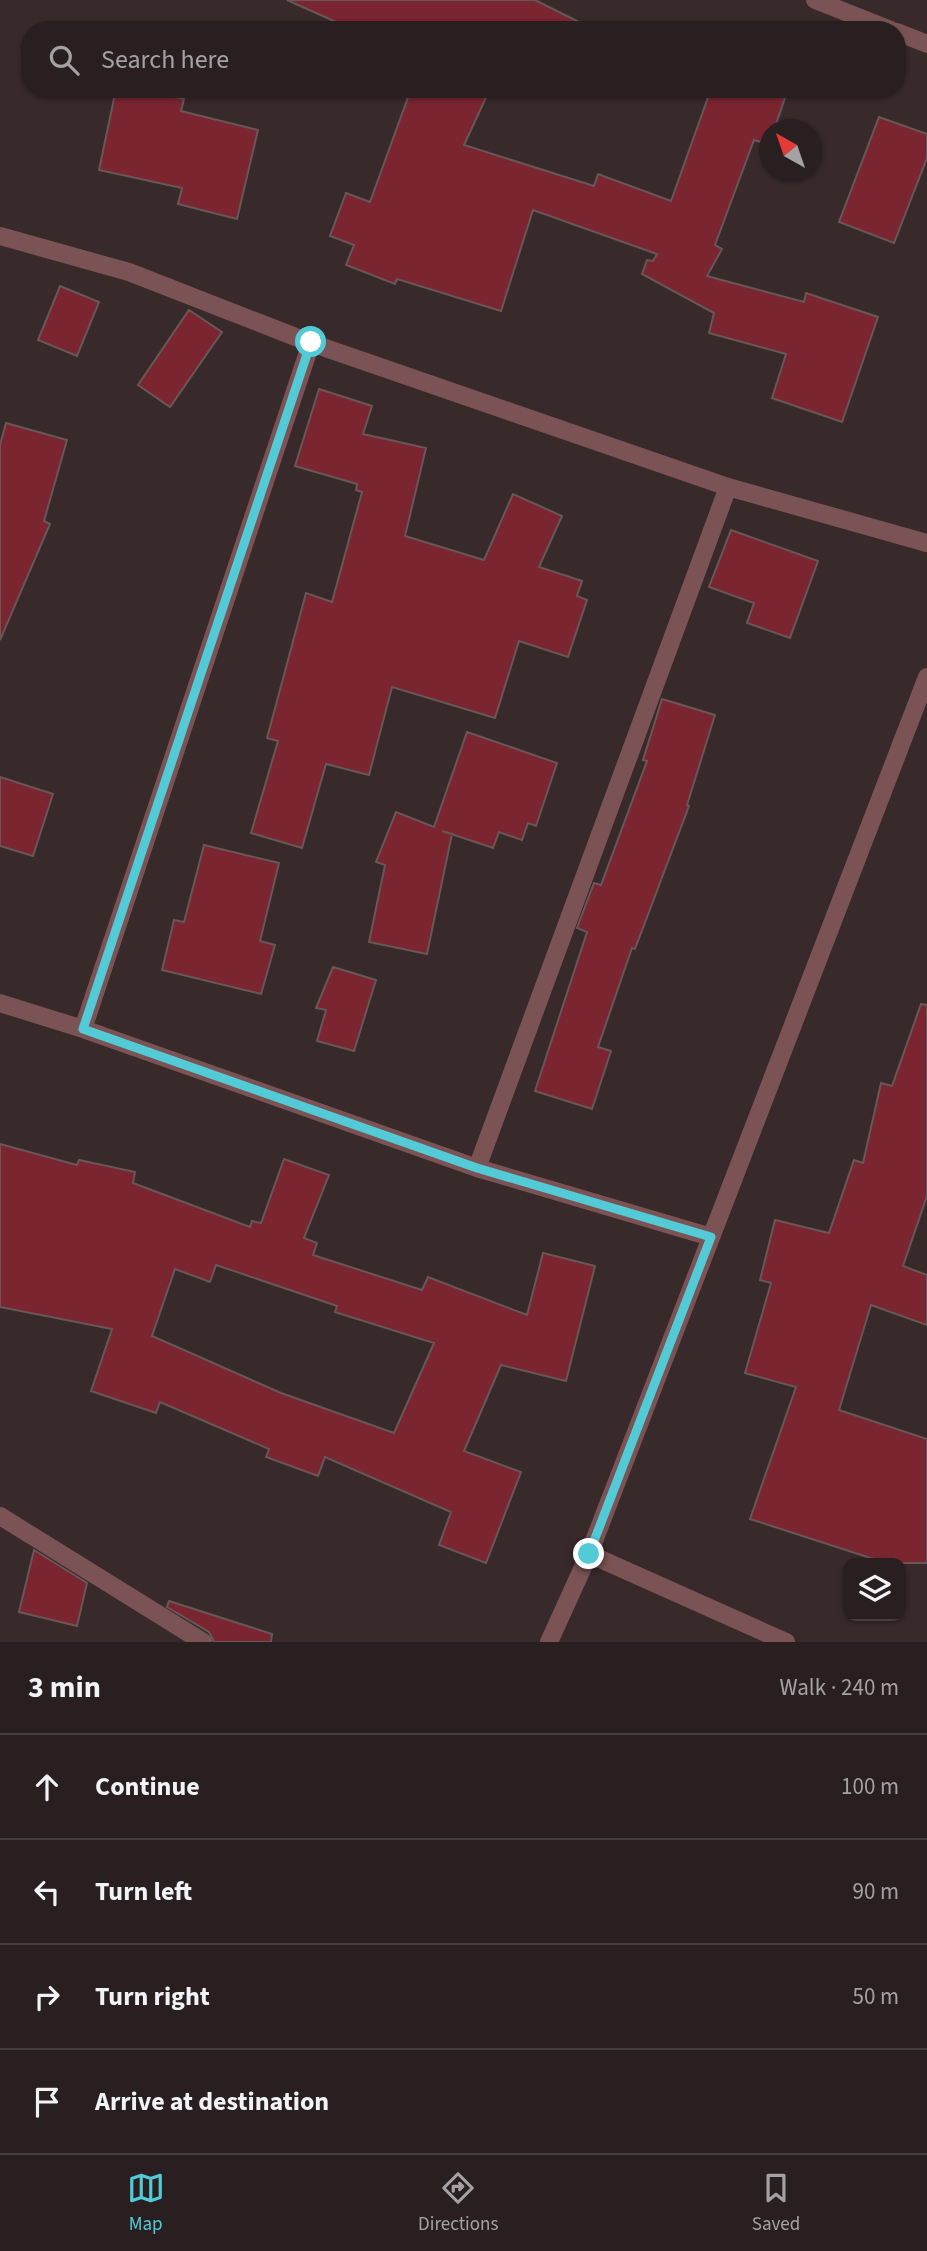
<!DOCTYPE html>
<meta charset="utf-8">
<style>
:root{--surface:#2a1f20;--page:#322729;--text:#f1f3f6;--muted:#a5a2a5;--line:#463d3e;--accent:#52cbd7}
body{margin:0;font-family:"Source Sans 3",sans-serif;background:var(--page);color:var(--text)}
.controls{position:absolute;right:21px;bottom:21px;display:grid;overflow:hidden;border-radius:14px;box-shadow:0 2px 5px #0004}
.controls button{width:63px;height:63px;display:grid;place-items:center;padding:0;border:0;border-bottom:2px solid var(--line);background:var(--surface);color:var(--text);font:35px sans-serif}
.compass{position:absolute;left:759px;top:119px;width:63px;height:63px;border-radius:50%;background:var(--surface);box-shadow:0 2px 5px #0004;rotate:320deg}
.stop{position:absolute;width:21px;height:21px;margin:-16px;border:5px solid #52cbd7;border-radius:50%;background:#fff}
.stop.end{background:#52cbd7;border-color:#fff;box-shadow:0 2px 7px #0008}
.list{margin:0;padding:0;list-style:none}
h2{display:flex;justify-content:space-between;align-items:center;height:91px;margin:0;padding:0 28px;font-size:30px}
h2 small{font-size:23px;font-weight:400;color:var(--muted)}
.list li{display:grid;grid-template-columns:46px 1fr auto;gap:21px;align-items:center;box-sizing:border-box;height:105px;padding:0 28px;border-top:2px solid var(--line)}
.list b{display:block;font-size:26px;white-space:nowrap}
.list em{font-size:23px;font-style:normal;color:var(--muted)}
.icon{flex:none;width:38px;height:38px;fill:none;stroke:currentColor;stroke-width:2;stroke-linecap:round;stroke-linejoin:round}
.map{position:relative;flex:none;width:927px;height:1642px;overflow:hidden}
.search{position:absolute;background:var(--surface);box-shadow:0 2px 5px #0004;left:21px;right:21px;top:21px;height:77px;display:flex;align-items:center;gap:18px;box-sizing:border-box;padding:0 24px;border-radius:28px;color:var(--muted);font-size:26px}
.sheet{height:511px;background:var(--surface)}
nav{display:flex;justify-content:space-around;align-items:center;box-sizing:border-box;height:98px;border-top:2px solid var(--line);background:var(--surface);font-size:19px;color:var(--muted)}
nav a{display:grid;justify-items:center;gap:4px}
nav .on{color:var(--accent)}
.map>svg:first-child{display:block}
</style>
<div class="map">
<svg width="927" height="1642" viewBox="0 0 927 1642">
<rect width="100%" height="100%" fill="#38292a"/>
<path fill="#7b2530" stroke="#685758" stroke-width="2" fill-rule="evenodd" d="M 287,0 L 535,0 L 595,30 L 354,30 Z
M 116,89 L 136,89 L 184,99 L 181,111 L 258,130 L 237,219 L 178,204 L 182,188 L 99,170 Z
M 411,89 L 490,89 L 464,145 L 594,186 L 598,174 L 671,201 L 711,89 L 788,89 L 774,130 L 769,130 L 768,144 L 754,140 L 715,245 L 722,249 L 707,276 L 804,302 L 806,293 L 878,317 L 842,422 L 772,398 L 786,354 L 709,333 L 714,313 L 642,274 L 647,260 L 653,261 L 657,254 L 533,210 L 501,311 L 397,279 L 395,284 L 346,265 L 354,245 L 330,236 L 346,193 L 370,202 Z
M 879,117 L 927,134 L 927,158 L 894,243 L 839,222 Z
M 60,286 L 99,302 L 77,356 L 38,340 Z
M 189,310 L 222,332 L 170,407 L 138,385 Z
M 319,389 L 372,406 L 363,434 L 426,448 L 405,536 L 484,560 L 513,494 L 562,516 L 539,567 L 582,581 L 577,596 L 587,600 L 568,657 L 519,641 L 495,718 L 392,687 L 369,775 L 326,764 L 302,848 L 251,833 L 278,741 L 267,738 L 306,593 L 332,602 L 362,492 L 356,490 L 357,484 L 295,466 Z
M 6,423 L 67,440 L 44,521 L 50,524 L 0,640 L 0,445 Z
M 731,530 L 818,561 L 790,638 L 747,623 L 754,603 L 709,587 Z
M 662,699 L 715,715 L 687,805 L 689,806 L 635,949 L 632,948 L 598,1047 L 611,1051 L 592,1109 L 535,1091 L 587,932 L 577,928 L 594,883 L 601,885 L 647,761 L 643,760 Z
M 467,732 L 557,763 L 536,826 L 528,823 L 522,840 L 499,832 L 493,848 L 442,831 L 452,834 L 427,954 L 369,942 L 385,865 L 376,862 L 396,812 L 434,827 Z
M 0,777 L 53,794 L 33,856 L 0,846 Z
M 204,845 L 279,863 L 260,941 L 275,945 L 261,994 L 162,970 L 174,920 L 184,922 Z
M 333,967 L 376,980 L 354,1051 L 317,1041 L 326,1010 L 316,1008 Z
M 921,1004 L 927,1005 L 927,1196 L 903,1266 L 927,1275 L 927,1325 L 871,1305 L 839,1410 L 927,1439 L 927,1563 L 886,1563 L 750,1519 L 796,1387 L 745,1373 L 771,1283 L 760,1280 L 775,1220 L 829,1233 L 854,1160 L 863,1163 L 881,1083 L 892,1086 Z
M 0,1144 L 77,1165 L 79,1160 L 135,1172 L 133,1183 L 250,1227 L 252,1221 L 261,1223 L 284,1159 L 329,1175 L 304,1238 L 317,1243 L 313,1255 L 422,1290 L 428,1277 L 527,1315 L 543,1253 L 595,1266 L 566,1381 L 501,1365 L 464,1451 L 521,1472 L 486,1563 L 439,1545 L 451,1512 L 325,1457 L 318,1476 L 266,1457 L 269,1449 L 160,1402 L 156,1413 L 91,1391 L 112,1329 L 0,1307 ZM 216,1265 L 337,1306 L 335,1312 L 434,1343 L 394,1433 L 281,1393 L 152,1336 L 175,1269 L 210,1282 Z
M 34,1550 L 87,1583 L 77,1626 L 19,1612 Z
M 169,1601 L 272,1634 L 271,1642 L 214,1642 L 209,1632 L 167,1607 Z"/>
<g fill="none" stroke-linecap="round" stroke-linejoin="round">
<path stroke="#7b5355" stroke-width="18" d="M 815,0 L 891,30
M 897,32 L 927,44
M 0,236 L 129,272 L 311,343 L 728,487 L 927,543
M 0,1003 L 83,1029 L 477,1168 L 711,1237
M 83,1029 L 311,343
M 477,1168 L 728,487
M 0,1516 L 203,1642
M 589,1554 L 786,1642
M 549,1642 L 589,1554 L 927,677"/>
</g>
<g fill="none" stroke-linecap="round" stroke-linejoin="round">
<path stroke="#52cbd7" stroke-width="9" d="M 311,342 L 83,1029 L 477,1168 L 711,1237 L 589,1554"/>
</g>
</svg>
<div class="controls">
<button><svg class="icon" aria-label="layers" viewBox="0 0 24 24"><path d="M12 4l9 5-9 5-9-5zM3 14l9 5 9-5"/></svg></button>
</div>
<svg class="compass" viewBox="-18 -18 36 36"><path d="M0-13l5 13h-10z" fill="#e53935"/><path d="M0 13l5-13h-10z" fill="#a5a2a5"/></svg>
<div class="stop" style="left:311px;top:342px"></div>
<div class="stop end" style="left:589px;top:1554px"></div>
<div class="search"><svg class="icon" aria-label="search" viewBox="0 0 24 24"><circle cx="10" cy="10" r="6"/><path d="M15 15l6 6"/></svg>Search here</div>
</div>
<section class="sheet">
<h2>3 min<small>Walk · 240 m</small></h2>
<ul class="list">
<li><svg class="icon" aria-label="ahead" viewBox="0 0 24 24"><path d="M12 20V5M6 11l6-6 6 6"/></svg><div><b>Continue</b></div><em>100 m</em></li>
<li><svg class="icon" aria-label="left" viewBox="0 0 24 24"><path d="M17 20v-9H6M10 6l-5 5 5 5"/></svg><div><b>Turn left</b></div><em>90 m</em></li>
<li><svg class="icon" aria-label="right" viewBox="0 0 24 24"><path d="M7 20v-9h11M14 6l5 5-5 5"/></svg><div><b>Turn right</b></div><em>50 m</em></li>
<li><svg class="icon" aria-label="arrive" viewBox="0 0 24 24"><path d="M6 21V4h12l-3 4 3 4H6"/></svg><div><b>Arrive at destination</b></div></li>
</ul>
</section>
<nav>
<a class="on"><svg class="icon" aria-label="map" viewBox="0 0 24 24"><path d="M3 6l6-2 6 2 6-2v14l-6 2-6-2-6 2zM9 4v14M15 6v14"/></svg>Map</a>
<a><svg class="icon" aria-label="directions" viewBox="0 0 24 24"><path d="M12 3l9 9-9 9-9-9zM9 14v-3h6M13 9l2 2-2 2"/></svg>Directions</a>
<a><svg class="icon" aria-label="saved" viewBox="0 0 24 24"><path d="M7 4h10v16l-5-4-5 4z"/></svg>Saved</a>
</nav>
